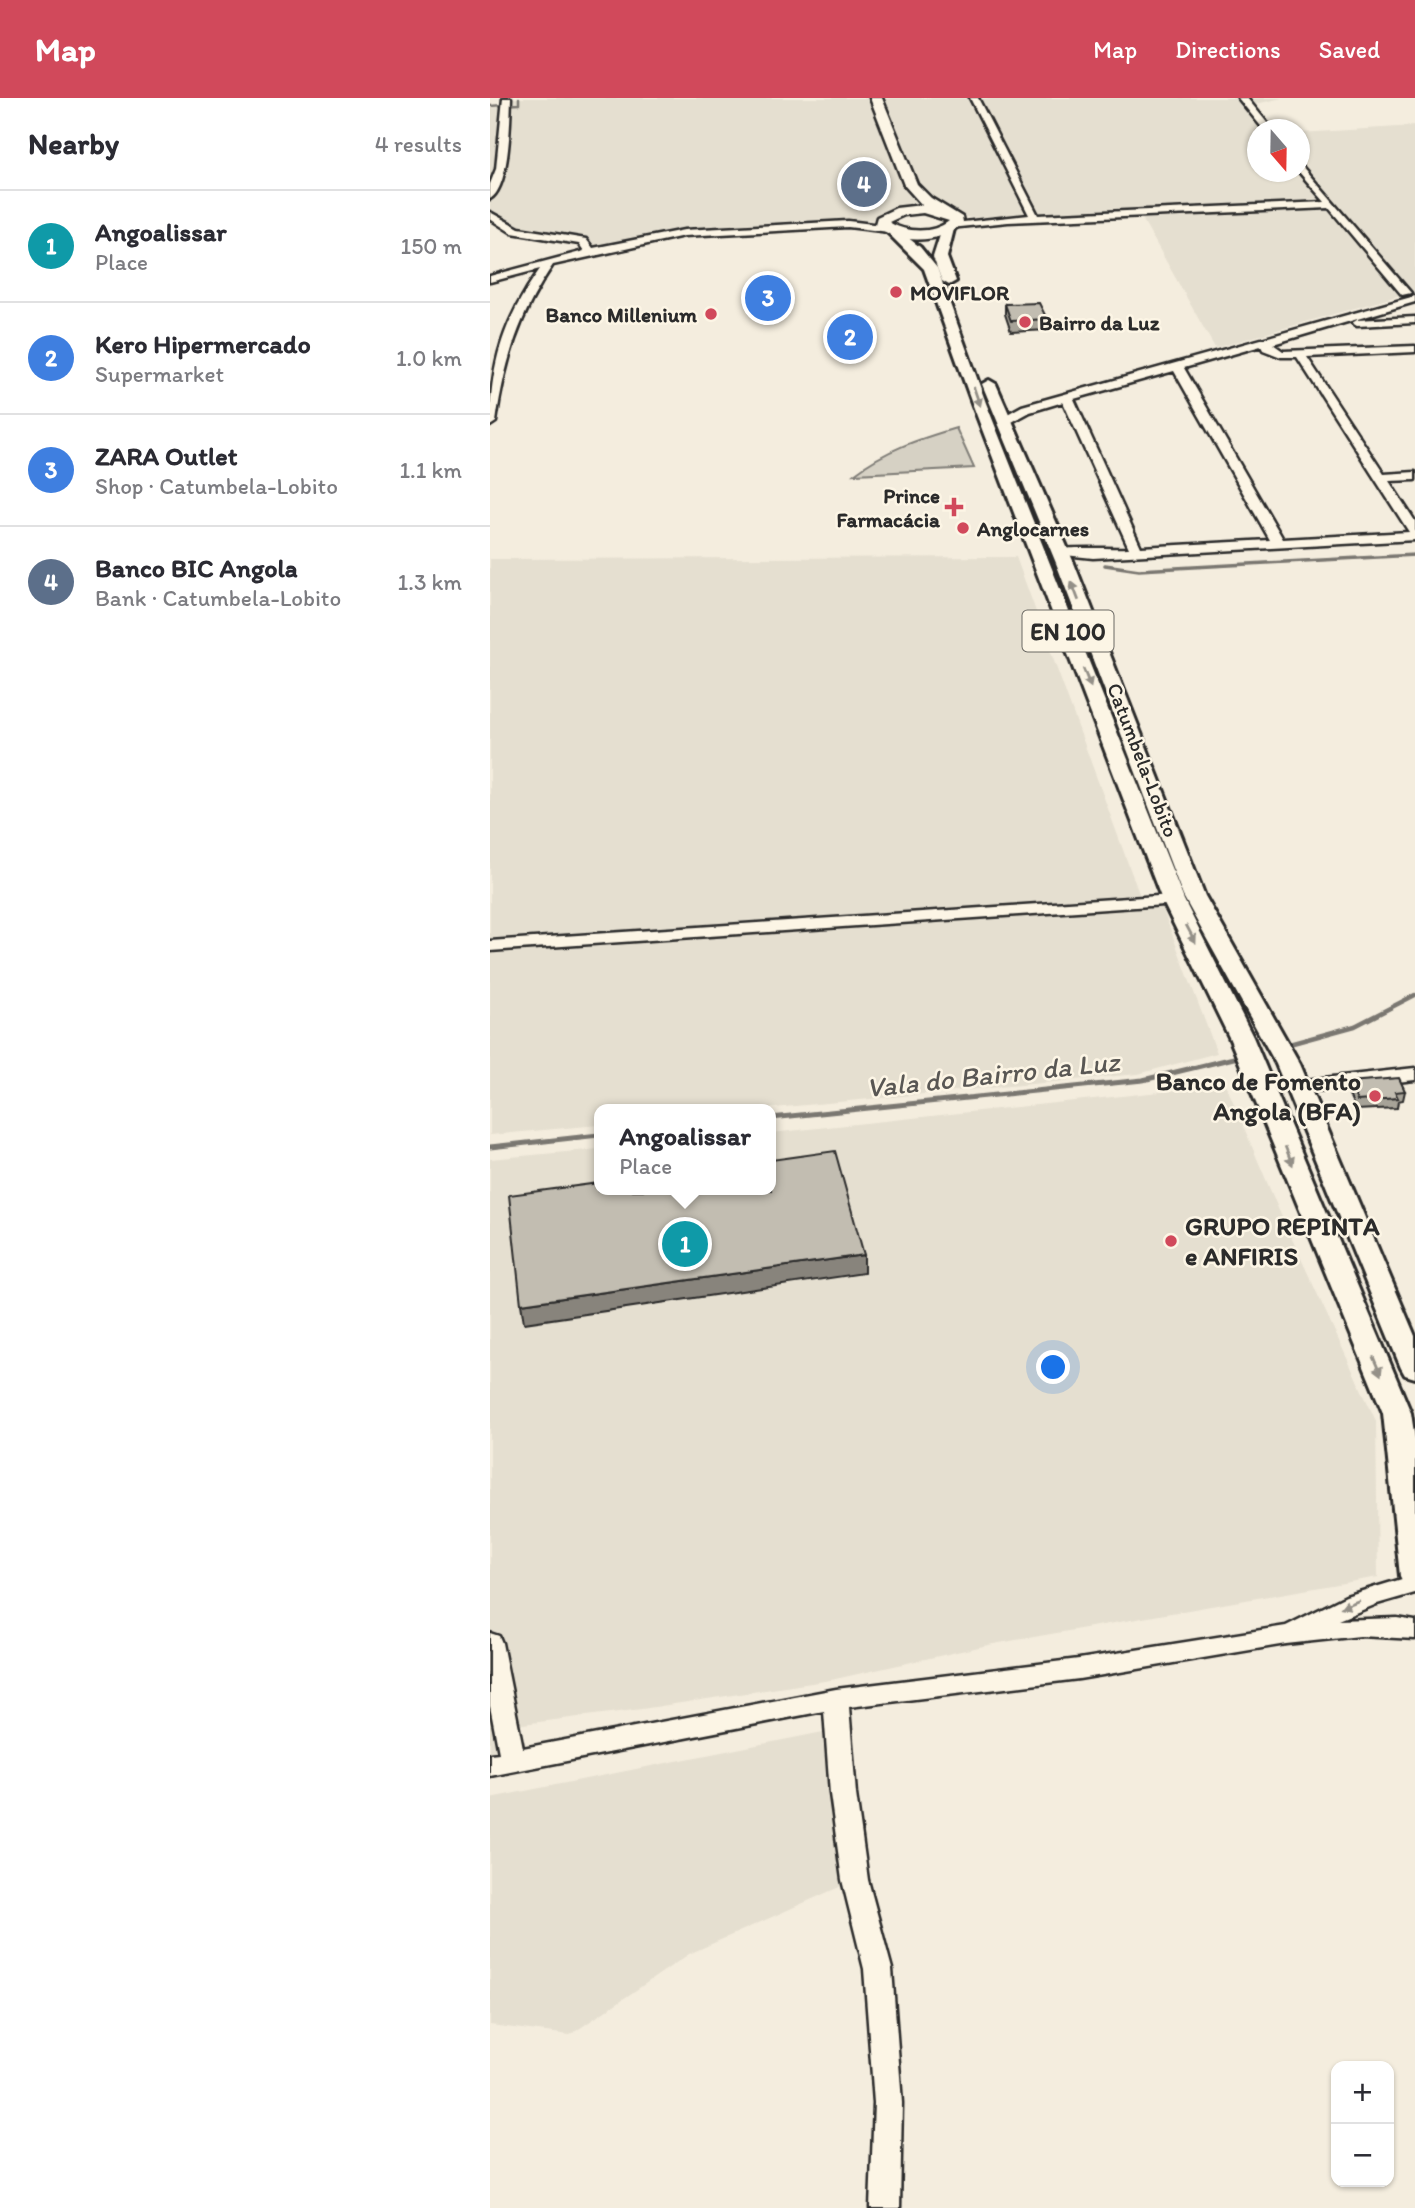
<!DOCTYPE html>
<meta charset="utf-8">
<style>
:root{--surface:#fff;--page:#f2f2f3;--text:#2b2b33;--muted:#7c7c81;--line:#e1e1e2;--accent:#d1495b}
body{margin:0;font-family:Itim,sans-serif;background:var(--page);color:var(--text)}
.controls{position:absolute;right:21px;bottom:21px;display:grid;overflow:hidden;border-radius:14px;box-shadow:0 2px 5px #0004}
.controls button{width:63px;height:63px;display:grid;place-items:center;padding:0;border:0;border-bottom:2px solid var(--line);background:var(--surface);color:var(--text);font:35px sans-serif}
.compass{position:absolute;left:757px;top:21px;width:63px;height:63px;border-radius:50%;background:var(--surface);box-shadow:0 2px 5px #0004;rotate:160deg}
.you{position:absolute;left:564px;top:1270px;width:24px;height:24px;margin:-18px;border:5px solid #fff;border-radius:50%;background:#1a73e8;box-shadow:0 0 0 10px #1a73e833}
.badge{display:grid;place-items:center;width:46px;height:46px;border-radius:50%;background:var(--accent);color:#fff;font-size:23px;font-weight:700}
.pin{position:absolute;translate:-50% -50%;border:4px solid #fff;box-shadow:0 2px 7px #0006}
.popup{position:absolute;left:104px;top:1006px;width:182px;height:91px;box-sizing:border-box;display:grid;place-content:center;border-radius:14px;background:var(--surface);filter:drop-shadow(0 2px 5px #0005);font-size:23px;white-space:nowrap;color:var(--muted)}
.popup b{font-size:26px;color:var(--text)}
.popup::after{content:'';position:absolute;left:50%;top:100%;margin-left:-14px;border:14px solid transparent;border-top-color:var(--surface)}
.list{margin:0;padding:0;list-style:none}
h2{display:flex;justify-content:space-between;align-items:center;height:91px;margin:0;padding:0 28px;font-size:30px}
h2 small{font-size:23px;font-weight:400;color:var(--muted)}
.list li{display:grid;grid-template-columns:46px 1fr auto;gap:21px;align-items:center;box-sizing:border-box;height:112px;padding:0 28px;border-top:2px solid var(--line)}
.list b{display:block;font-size:26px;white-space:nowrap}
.list p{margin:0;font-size:23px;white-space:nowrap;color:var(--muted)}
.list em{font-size:23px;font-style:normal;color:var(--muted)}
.map{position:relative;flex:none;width:925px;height:2110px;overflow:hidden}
header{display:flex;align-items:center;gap:42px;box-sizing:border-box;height:98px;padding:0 35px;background:var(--accent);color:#fff}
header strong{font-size:33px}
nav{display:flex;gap:38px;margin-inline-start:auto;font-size:24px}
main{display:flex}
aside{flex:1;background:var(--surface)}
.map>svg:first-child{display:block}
</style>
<header>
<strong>Map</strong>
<nav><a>Map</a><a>Directions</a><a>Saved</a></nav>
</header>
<main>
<aside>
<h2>Nearby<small>4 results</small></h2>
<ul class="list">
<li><span class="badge" style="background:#0f9aa8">1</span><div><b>Angoalissar</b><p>Place</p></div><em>150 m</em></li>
<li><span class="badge" style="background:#3f7fe0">2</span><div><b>Kero Hipermercado</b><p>Supermarket</p></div><em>1.0 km</em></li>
<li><span class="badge" style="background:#3f7fe0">3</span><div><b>ZARA Outlet</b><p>Shop · Catumbela-Lobito</p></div><em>1.1 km</em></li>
<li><span class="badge" style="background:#5c6f8a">4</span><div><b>Banco BIC Angola</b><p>Bank · Catumbela-Lobito</p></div><em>1.3 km</em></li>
</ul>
</aside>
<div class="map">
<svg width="925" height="2110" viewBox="0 0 925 2110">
<rect width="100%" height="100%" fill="#f4edde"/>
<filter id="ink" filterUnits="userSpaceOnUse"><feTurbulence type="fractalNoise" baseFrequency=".0143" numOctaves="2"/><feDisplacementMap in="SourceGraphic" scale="14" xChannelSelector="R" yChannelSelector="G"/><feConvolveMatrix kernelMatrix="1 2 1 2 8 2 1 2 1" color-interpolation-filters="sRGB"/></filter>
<g filter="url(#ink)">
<path fill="#e5dfd0" d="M 17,0 L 792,0 L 766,6 L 786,31 L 768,32 L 768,74 L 810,74 L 810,35 L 925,28 L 925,193 L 725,250 L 649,115 L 518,121 L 465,119 L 444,112 L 358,126 L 211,133 L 101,154 L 97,146 L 42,137 L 0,117 L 0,8 L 16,7 Z
M 526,459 L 651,801 L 0,841 L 0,461 Z
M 671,807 L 727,955 L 648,976 L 273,1011 L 109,1011 L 109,1027 L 0,1037 L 0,853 Z
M 736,987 L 790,1115 L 886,1323 L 888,1479 L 498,1547 L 341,1582 L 152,1611 L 17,1628 L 23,1662 L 0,1668 L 0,1061 L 109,1051 L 109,1092 L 281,1092 L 281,1035 Z
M 348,1631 L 365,1782 L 199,1856 L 80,1937 L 0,1927 L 0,1700 Z"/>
<path fill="#d6d1c4" stroke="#807e78" stroke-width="2" d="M 466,330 L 484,370 L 364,376 C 395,352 429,341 466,330 Z"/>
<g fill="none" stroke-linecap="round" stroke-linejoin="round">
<path stroke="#7a7771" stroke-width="2.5" d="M 0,8 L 29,6 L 29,0"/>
<path stroke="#7a7771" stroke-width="3.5" d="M 615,467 L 649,472 L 925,457"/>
<path stroke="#7a7771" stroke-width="4.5" d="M 792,948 L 865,928 L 925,897"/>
<path stroke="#7a7771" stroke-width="5" d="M 281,1020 L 653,982 L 752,958
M 0,1049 L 109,1037"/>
<defs>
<path id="minor" d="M 13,0 L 21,0 C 20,23 20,90 0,101 L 0,86 L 6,71 Z
M 480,0 L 488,0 L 548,117 L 835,104 L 809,74 L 810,66 L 921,195 L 912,197 L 839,110 L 518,124 L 460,130 L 459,128 L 464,125 L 539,117 Z
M 748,0 L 757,0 L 783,32 L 774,32 Z
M 0,114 L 29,130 L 96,141 L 103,150 L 194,132 L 358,123 L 399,128 L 404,131 L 399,134 L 358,129 L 194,138 L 63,167 C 29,216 14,266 6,324 L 0,328 C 0,266 14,221 50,171 L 0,184 L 0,178 L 94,153 L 89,146 L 22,135 L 0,121 Z
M 925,198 L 925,204 L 783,246 L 793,253 L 925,248 L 925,254 L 817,259 L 894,376 L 925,374 L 925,382 L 899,383 L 925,423 L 925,442 L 603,460 L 565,456 L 563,453 C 569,448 625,451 639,450 L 573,304 L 540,314 L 520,325 L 512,325 L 512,319 L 532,308 ZM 771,248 L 773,252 L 791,259 L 807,259 L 919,434 L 793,441 L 694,270 ZM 684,273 L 780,442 L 651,449 L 584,301 Z
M 925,219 L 925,225 L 867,228 L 862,225 L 867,222 Z
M 683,797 L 691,802 L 689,806 L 0,853 L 0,843 Z
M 925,970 L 925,982 L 806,995 L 797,989 L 806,983 Z
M 925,1477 L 925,1495 L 887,1506 L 848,1522 L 907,1520 L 925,1523 L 925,1541 L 870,1538 L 796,1546 L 589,1581 L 359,1609 L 366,1696 L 378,1782 L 402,1871 L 412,2005 L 410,2110 L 380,2110 L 384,2005 L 374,1871 L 352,1782 L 340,1696 L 334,1613 L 0,1678 L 0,1656 L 9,1655 L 0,1608 L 0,1535 L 9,1538 L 12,1545 L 33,1650 L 346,1591 L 589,1561 L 796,1528 L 856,1498 Z"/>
<path id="major" d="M 458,127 L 464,131 L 457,159 L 466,183 L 459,187 L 452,183 L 443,159 L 452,131 Z
M 403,128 L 430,149 L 447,170 L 496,305 L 694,802 L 763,939 L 921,1315 L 925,1341 L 925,1489 L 914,1486 L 910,1478 L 893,1315 L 739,939 L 672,802 L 482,305 L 434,171 L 398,135 L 397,132 Z
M 499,282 L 506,286 L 584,465 L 715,798 L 810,966 L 925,1238 L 925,1280 L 915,1277 L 911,1270 L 786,966 L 693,798 L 566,465 L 492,286 Z"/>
<path id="highway" d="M 380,0 L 392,0 L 427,86 L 441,100 L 472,119 L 473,124 C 455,146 405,148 385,126 L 387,119 L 406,110 L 432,107 L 414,87 ZM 433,115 L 459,123 C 443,136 416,135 399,124 L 414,117 Z"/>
</defs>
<use href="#minor" stroke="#2b2b2b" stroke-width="5"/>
<use href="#major" stroke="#2b2b2b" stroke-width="6"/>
<use href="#highway" stroke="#2b2b2b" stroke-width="5"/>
<use href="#minor" fill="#fcf5e5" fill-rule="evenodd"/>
<use href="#major" fill="#fcf5e5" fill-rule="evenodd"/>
<use href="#highway" fill="#fcf5e5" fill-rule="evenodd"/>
</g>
<path fill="#a7a398" stroke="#2b2b2b" stroke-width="2" d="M 515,206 L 557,221 L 557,232 L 521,234 L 515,216 Z
M 859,984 L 915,993 L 913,1002 L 908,1003 L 907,1010 L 866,1012 L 857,993 Z"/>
<path fill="#88847c" stroke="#2b2b2b" stroke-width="2" d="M 374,1157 L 374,1175 L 34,1225 L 31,1206 Z"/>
<path fill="#c2bdb1" stroke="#2b2b2b" stroke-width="2" d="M 549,205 L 557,221 L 521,223 L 515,206 Z
M 909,980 L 915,993 L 905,994 L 908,1000 L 867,1003 L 859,984 Z
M 345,1053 L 374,1157 L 31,1206 L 19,1097 L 109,1085 L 109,1092 L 281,1092 L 281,1062 Z"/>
<defs><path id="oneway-solid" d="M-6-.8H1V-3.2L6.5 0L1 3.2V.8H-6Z" transform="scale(1.75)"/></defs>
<g fill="#949088">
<use href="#oneway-solid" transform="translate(487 299) rotate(71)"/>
<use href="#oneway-solid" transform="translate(585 493) rotate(-111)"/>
<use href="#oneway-solid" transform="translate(597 580) rotate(68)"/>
<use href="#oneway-solid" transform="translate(701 836) rotate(62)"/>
<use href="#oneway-solid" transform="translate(799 1058) rotate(68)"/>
<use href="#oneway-solid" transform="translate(887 1268) rotate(67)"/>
<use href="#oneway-solid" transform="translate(860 1506) rotate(159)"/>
</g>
</g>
<g fill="#d1495b" stroke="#fcf5e5" stroke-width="2.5">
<circle cx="406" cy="194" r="7"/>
<circle cx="221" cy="216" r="7"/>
<circle cx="535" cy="224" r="7"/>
<path d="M460.5 398.5h7v7h7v7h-7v7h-7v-7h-7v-7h7z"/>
<circle cx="473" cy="430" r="7"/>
<circle cx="885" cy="998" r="7"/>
<circle cx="681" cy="1143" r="7"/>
</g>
<g text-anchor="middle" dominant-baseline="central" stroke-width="5" stroke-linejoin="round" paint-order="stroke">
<g font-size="21" font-weight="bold" fill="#2b2b2b" stroke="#fcf5e5" text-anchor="start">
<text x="420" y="194">MOVIFLOR</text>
<text x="207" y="216" text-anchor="end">Banco Millenium</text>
<text x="549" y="224">Bairro da Luz</text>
<text x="450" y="397" text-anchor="end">Prince<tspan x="450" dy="24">Farmacácia</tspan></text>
<text x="487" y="430">Anglocarnes</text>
</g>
<g font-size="21" fill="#2b2b2b" stroke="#fcf5e5">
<text transform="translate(653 662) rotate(69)">Catumbela-Lobito</text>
</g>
<rect fill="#fcf5e5" stroke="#6a6863" stroke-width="2" x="532.5" y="512.5" width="91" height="41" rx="5"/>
<g font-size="24" font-weight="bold" fill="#2b2b2b">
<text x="578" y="533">EN 100</text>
</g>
<g font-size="26" font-weight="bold" fill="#2b2b2b" stroke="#fcf5e5" text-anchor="end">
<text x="871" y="983">Banco de Fomento<tspan x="871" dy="30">Angola (BFA)</tspan></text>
<text x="695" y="1128" text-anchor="start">GRUPO REPINTA<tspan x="695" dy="30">e ANFIRIS</tspan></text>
</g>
<g font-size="28" font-style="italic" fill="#595754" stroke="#fcf5e5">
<text transform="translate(503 976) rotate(-6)">Vala do Bairro da Luz</text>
</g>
</g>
</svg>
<div class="controls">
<button>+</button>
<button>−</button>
</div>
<svg class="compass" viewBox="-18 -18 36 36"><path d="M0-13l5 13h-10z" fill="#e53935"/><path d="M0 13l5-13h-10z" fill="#7c7c81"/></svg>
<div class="you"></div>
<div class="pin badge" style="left:195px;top:1146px;background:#0f9aa8">1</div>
<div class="popup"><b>Angoalissar</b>Place</div>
<div class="pin badge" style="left:360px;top:239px;background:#3f7fe0">2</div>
<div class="pin badge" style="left:278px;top:200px;background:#3f7fe0">3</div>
<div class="pin badge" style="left:374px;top:86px;background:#5c6f8a">4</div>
</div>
</main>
